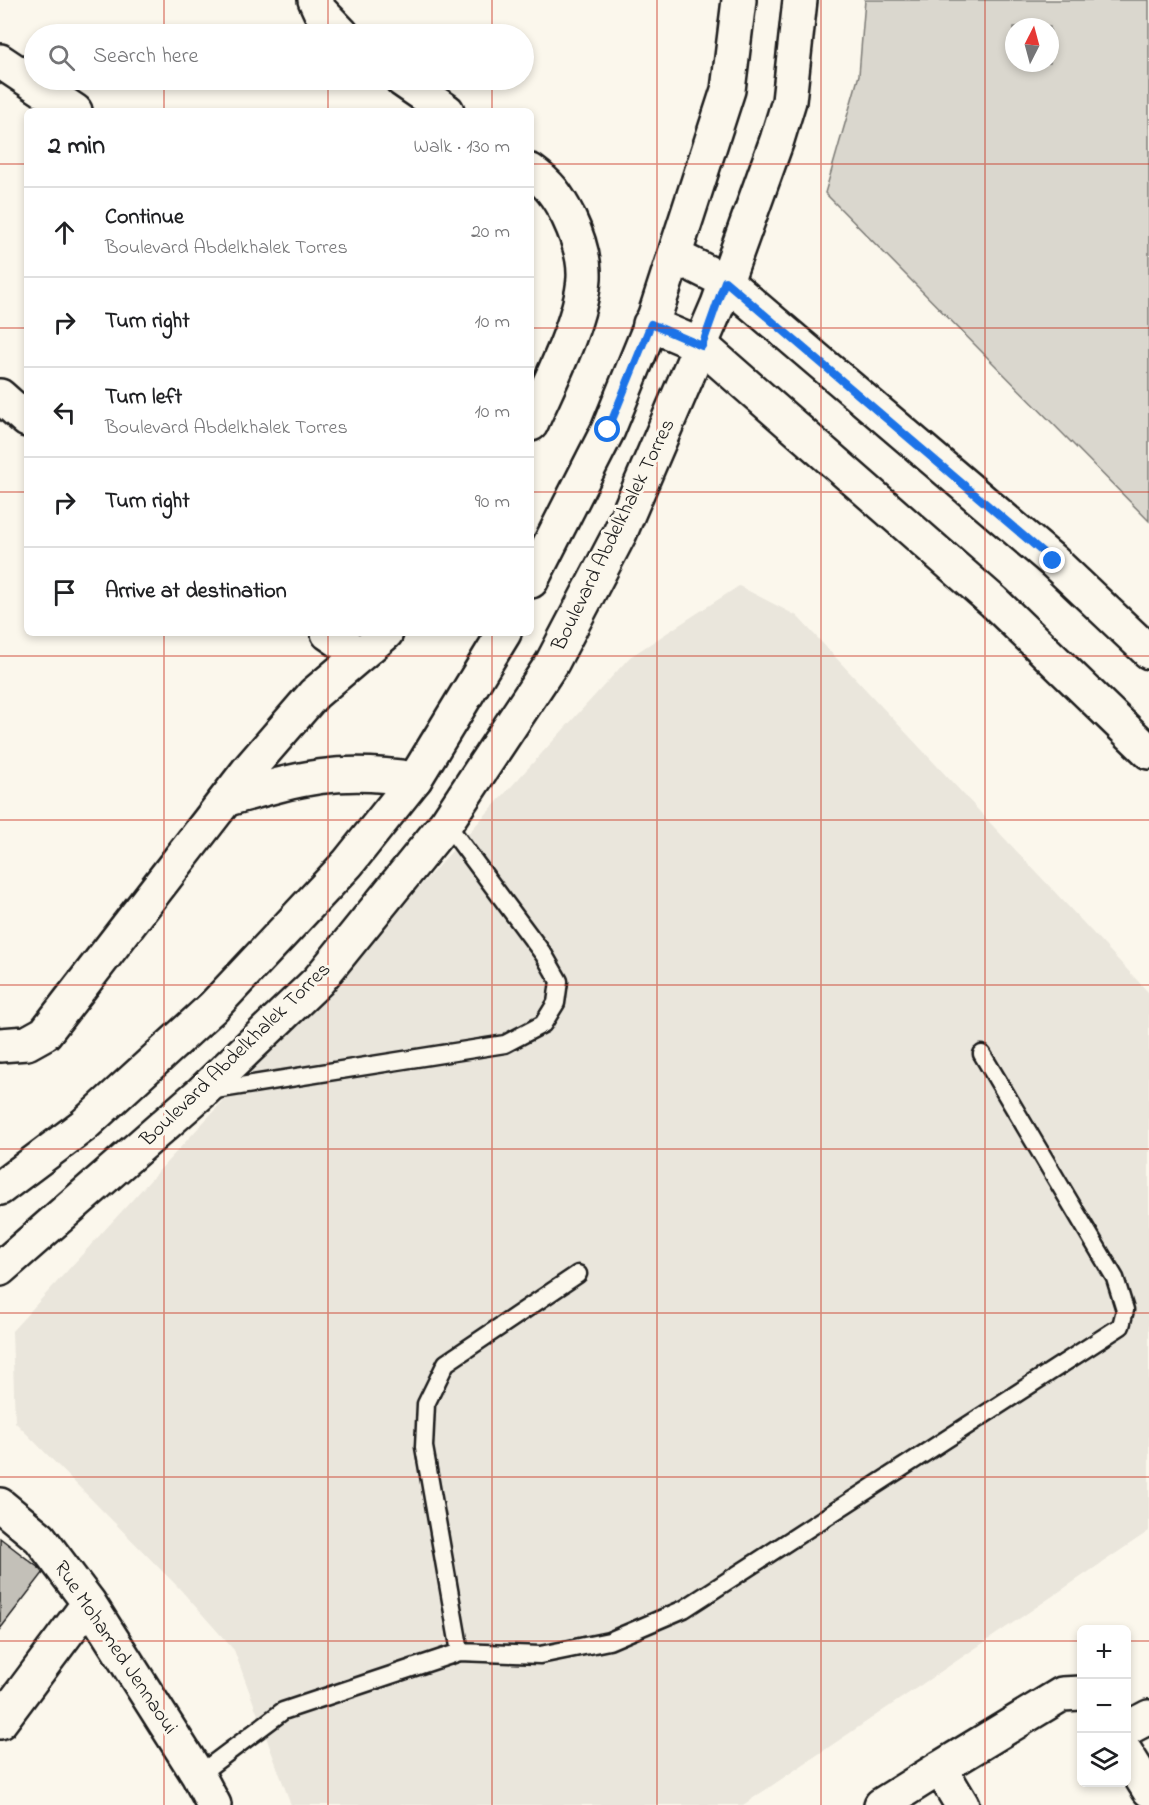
<!DOCTYPE html>
<meta charset="utf-8">
<style>
:root{--surface:#fff;--page:#f6f6f6;--text:#202124;--muted:#757577;--line:#e0e0e0}
body{margin:0;font-family:"Indie Flower",sans-serif;background:var(--page);color:var(--text)}
.controls{position:absolute;right:18px;bottom:18px;display:grid;overflow:hidden;border-radius:9px;box-shadow:0 3px 9px #0003}
.controls button{width:54px;height:54px;display:grid;place-items:center;padding:0;border:0;border-bottom:2px solid var(--line);background:var(--surface);color:var(--text);font:30px sans-serif}
.compass{position:absolute;left:1005px;top:18px;width:54px;height:54px;border-radius:50%;background:var(--surface);box-shadow:0 3px 9px #0003;rotate:6deg}
.stop{position:absolute;width:18px;height:18px;margin:-14px;border:4px solid #1a73e8;border-radius:50%;background:#fff}
.stop.end{background:#1a73e8;border-color:#fff;box-shadow:0 2px 6px #0008}
.list{margin:0;padding:0;list-style:none}
h2{display:flex;justify-content:space-between;align-items:center;height:78px;margin:0;padding:0 24px;font-size:26px}
h2 small{font-size:20px;font-weight:400;color:var(--muted)}
.list li{display:grid;grid-template-columns:39px 1fr auto;gap:18px;align-items:center;box-sizing:border-box;height:90px;padding:0 24px;border-top:2px solid var(--line)}
.list b{display:block;font-size:22px;white-space:nowrap}
.list p{margin:0;font-size:20px;white-space:nowrap;color:var(--muted)}
.list em{font-size:20px;font-style:normal;color:var(--muted)}
.icon{flex:none;width:33px;height:33px;fill:none;stroke:currentColor;stroke-width:2;stroke-linecap:round;stroke-linejoin:round}
.map{position:relative;flex:none;width:1149px;height:1805px;overflow:hidden}
.search{position:absolute;background:var(--surface);box-shadow:0 3px 9px #0003;left:24px;top:24px;width:510px;height:66px;display:flex;align-items:center;gap:15px;box-sizing:border-box;padding:0 21px;border-radius:33px;color:var(--muted);font-size:22px}
.panel{position:absolute;background:var(--surface);box-shadow:0 3px 9px #0003;left:24px;top:108px;width:510px;height:528px;border-radius:9px}
.map>svg:first-child{display:block}
</style>
<div class="map">
<svg width="1149" height="1805" viewBox="0 0 1149 1805">
<rect width="100%" height="100%" fill="#fbf7ec"/>
<filter id="ink" filterUnits="userSpaceOnUse"><feTurbulence type="fractalNoise" baseFrequency=".0167" numOctaves="2"/><feDisplacementMap in="SourceGraphic" scale="12" xChannelSelector="R" yChannelSelector="G"/><feConvolveMatrix kernelMatrix="1 2 1 2 8 2 1 2 1" color-interpolation-filters="sRGB"/></filter>
<g filter="url(#ink)">
<path fill="#eae6dc" d="M 739,586 L 797,616 L 1149,993 L 1149,1531 L 743,1805 L 291,1805 L 234,1650 L 179,1588 L 15,1422 L 12,1331 L 630,657 Z"/>
<path fill="#dad7ce" stroke="#7b7a75" stroke-width="1.5" fill-rule="evenodd" d="M 865,0 L 1149,0 L 1149,521 L 825,193 L 859,75 ZM 1014,27 L 1050,27 L 1050,63 L 1014,63 Z"/>
<path fill="#c3c0b8" stroke="#1c1c1c" stroke-width="1.5" d="M 0,1538 L 44,1572 L 0,1629 Z"/>
<g fill="none" stroke-linecap="round" stroke-linejoin="round">
<defs>
<path id="service" d="M 209,1091 L 505,1044 L 543,1024 L 556,1003 L 559,981 L 544,955 L 446,823
M 460,1652 L 424,1447 L 426,1404 L 446,1363 L 578,1274
M 198,1775 L 283,1711 L 460,1652 L 540,1655 L 609,1641 L 684,1609 L 1121,1326 L 1125,1310 L 1115,1278 L 982,1054"/>
<path id="minor" d="M 315,0 L 320,11 L 342,34
M 0,61 L 75,111
M 402,80 L 447,111
M 531,171 C 550,185 557,195 568,216 C 577,235 585,257 584,278 C 581,323 549,383 531,424
M 675,256 L 725,281 L 1053,561 L 1149,652
M 650,324 L 702,346 L 994,602 L 1149,752
M 0,396 L 27,420
M 328,633 L 360,655
M 228,799 C 301,778 338,767 415,779
M 0,1045 L 27,1043 L 45,1033 L 250,768 L 314,694 L 386,633
M 0,1505 L 40,1538 L 89,1603 L 198,1775 L 214,1805
M 0,1722 L 89,1603
M 1126,1729 L 1149,1717
M 1126,1753 L 1149,1790
M 940,1768 L 1062,1694 L 1082,1693
M 881,1805 L 940,1768 L 962,1805"/>
<path id="tertiary" d="M 531,581 L 608,430 L 655,315 L 728,90 L 739,0
M 0,1188 L 84,1125 L 213,1007 L 348,863 L 415,779 L 504,633
M 0,1269 L 202,1092 L 318,981 L 446,823 L 552,663 L 620,533 L 718,304 L 777,140 L 789,101 L 800,0"/>
</defs>
<use href="#service" stroke="#1c1c1c" stroke-width="21"/>
<use href="#minor" stroke="#1c1c1c" stroke-width="38"/>
<use href="#tertiary" stroke="#1c1c1c" stroke-width="38"/>
<use href="#service" stroke="#fbf7ec" stroke-width="16"/>
<use href="#minor" stroke="#fbf7ec" stroke-width="33"/>
<use href="#tertiary" stroke="#fbf7ec" stroke-width="33"/>
</g>
</g>
<g fill="none" stroke-linecap="round" stroke-linejoin="round" filter="url(#ink)">
<path stroke="#1a73e8" stroke-width="8" d="M 608,430 L 651,324 L 702,346 L 725,281 L 1053,561"/>
</g>
<path fill="none" stroke="#c8321e" stroke-width="1.5" stroke-opacity="0.55" d="M 164,0 L 164,34M 328,0 L 328,34M 492,0 L 492,34M 657,0 L 657,1805M 821,0 L 821,1805M 985,0 L 985,1805M 164,80 L 164,111M 328,80 L 328,111M 492,80 L 492,111M 0,164 L 27,164M 531,164 L 1149,164M 0,328 L 27,328M 531,328 L 1149,328M 0,492 L 27,492M 531,492 L 1149,492M 164,633 L 164,1805M 328,633 L 328,1805M 492,633 L 492,1805M 0,656 L 1149,656M 0,820 L 1149,820M 0,985 L 1149,985M 0,1149 L 1149,1149M 0,1313 L 1149,1313M 0,1477 L 1149,1477M 0,1641 L 1082,1641M 1126,1641 L 1149,1641"/>
<g text-anchor="middle" dominant-baseline="central" stroke-width="6" stroke-linejoin="round" paint-order="stroke">
<g font-size="21" fill="#1c1c1c" stroke="#fbf7ec">
<text transform="translate(614 535) rotate(-64)">Boulevard Abdelkhalek Torres</text>
<text transform="translate(236 1055) rotate(-44)">Boulevard Abdelkhalek Torres</text>
<text transform="translate(115 1648) rotate(56)">Rue Mohamed Jennaoui</text>
</g>
</g>
</svg>
<div class="controls">
<button>+</button>
<button>−</button>
<button><svg class="icon" aria-label="layers" viewBox="0 0 24 24"><path d="M12 4l9 5-9 5-9-5zM3 14l9 5 9-5"/></svg></button>
</div>
<svg class="compass" viewBox="-18 -18 36 36"><path d="M0-13l5 13h-10z" fill="#e53935"/><path d="M0 13l5-13h-10z" fill="#757577"/></svg>
<div class="stop" style="left:608px;top:430px"></div>
<div class="stop end" style="left:1053px;top:561px"></div>
<div class="search"><svg class="icon" aria-label="search" viewBox="0 0 24 24"><circle cx="10" cy="10" r="6"/><path d="M15 15l6 6"/></svg>Search here</div>
<section class="panel">
<h2>2 min<small>Walk · 130 m</small></h2>
<ul class="list">
<li><svg class="icon" aria-label="ahead" viewBox="0 0 24 24"><path d="M12 20V5M6 11l6-6 6 6"/></svg><div><b>Continue</b><p>Boulevard Abdelkhalek Torres</p></div><em>20 m</em></li>
<li><svg class="icon" aria-label="right" viewBox="0 0 24 24"><path d="M7 20v-9h11M14 6l5 5-5 5"/></svg><div><b>Turn right</b></div><em>10 m</em></li>
<li><svg class="icon" aria-label="left" viewBox="0 0 24 24"><path d="M17 20v-9H6M10 6l-5 5 5 5"/></svg><div><b>Turn left</b><p>Boulevard Abdelkhalek Torres</p></div><em>10 m</em></li>
<li><svg class="icon" aria-label="right" viewBox="0 0 24 24"><path d="M7 20v-9h11M14 6l5 5-5 5"/></svg><div><b>Turn right</b></div><em>90 m</em></li>
<li><svg class="icon" aria-label="arrive" viewBox="0 0 24 24"><path d="M6 21V4h12l-3 4 3 4H6"/></svg><div><b>Arrive at destination</b></div></li>
</ul>
</section>
</div>
